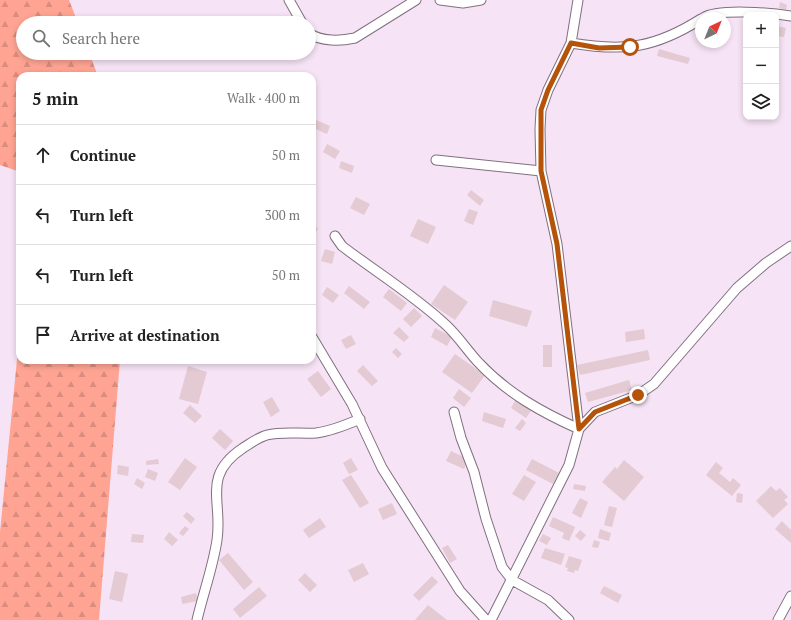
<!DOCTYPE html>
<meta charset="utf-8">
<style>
:root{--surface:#fff;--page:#f6f6f6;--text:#222;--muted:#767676;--line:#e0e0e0}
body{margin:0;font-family:"PT Serif",serif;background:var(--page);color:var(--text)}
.controls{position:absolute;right:12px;top:12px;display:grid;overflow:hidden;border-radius:8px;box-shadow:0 2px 6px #0003}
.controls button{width:36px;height:36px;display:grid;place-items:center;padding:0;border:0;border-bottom:1px solid var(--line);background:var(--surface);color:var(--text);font:20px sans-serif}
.compass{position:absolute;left:695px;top:12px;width:36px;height:36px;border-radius:50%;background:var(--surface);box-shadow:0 2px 6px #0003;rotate:43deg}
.stop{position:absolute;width:12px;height:12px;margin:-9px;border:3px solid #b45309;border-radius:50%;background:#fff}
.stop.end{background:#b45309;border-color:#fff;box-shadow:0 1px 4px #0008}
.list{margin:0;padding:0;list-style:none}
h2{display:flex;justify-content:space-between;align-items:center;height:52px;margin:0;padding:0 16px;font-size:17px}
h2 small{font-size:13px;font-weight:400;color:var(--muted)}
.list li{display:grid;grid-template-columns:26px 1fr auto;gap:12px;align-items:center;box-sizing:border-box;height:60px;padding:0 16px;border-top:1px solid var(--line)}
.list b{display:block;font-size:15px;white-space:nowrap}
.list em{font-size:13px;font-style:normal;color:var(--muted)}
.icon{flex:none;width:22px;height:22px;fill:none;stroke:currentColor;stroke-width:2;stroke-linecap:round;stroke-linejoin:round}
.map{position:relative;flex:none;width:791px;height:620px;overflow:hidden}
.search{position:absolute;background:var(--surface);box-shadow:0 2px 6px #0003;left:16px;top:16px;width:300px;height:44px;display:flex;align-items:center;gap:10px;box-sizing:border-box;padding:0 14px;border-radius:22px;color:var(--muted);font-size:15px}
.panel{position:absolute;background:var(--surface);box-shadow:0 2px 6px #0003;left:16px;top:72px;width:300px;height:292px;border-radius:12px}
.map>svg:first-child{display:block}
</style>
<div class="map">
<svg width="791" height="620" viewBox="0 0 791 620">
<defs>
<pattern id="forest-firs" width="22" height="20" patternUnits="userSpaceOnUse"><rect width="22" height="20" fill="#ffa493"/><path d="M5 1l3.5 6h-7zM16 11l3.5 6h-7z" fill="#da8c7e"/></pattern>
</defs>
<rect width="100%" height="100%" fill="#f6e3f5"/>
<path fill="url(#forest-firs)" d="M 0,0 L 69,0 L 78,23 L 23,23 L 23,53 L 89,53 L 98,76 L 20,76 L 20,184 L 20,172 L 0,165 Z
M 20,329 L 20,360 L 120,360 L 99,620 L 0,620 L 0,532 Z"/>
<path fill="#e4cad2" d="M 780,2 L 787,5 L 786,10 L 779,8 Z
M 776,26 L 786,28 L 784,37 L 776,36 Z
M 659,49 L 690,58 L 688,64 L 657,56 Z
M 316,120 L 330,126 L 327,134 L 313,128 Z
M 327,144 L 340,151 L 335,159 L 323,152 Z
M 341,161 L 354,166 L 352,173 L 339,168 Z
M 471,190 L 484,200 L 480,206 L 467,195 Z
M 356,197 L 370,204 L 364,215 L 350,208 Z
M 469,209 L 478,212 L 473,225 L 464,221 Z
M 418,219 L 436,227 L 428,244 L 410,236 Z
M 312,226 L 318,228 L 312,242 Z
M 325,249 L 335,252 L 332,264 L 321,261 Z
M 444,285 L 468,302 L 455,320 L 431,304 Z
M 349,286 L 370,302 L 364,309 L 344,293 Z
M 327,287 L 339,295 L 333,303 L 322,295 Z
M 389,289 L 407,303 L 401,311 L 383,297 Z
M 493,300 L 532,311 L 527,327 L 489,316 Z
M 414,308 L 422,316 L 411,327 L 403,319 Z
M 399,327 L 409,337 L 404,342 L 393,333 Z
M 435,328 L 452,337 L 447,346 L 431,337 Z
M 644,329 L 645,339 L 626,342 L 625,332 Z
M 351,335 L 356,344 L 346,349 L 341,340 Z
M 543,345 L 552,345 L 552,367 L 543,367 Z
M 396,348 L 402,354 L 398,358 L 392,352 Z
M 648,350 L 650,360 L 580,375 L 577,365 Z
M 455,354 L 485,375 L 472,393 L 442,372 Z
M 363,365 L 378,381 L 372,386 L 357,371 Z
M 188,366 L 207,372 L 198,404 L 179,399 Z
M 318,371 L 331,389 L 321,397 L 307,379 Z
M 629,380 L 632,390 L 588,402 L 585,393 Z
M 459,389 L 471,398 L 464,407 L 453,398 Z
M 272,397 L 280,411 L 271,417 L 263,402 Z
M 516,399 L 532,409 L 526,418 L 511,408 Z
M 190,405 L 202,416 L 195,423 L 183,413 Z
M 484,412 L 506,419 L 503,428 L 482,421 Z
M 522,419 L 526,423 L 520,431 L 515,428 Z
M 220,429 L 233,441 L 225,450 L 212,438 Z
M 451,451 L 468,459 L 464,469 L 446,461 Z
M 185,458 L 197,467 L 180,490 L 168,482 Z
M 351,458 L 358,470 L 349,474 L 343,463 Z
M 158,459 L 159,464 L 146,465 L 146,461 Z
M 532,459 L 559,473 L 553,484 L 526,470 Z
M 624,460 L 644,477 L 624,501 L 602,482 L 615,467 L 617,469 Z
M 716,462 L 723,468 L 719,473 L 730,482 L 733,478 L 741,485 L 732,496 L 706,475 Z
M 118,465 L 129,467 L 128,476 L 117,474 Z
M 148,469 L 158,473 L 155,481 L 145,477 Z
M 351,475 L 369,503 L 360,508 L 342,480 Z
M 524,475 L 536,482 L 524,501 L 512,494 Z
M 137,478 L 145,483 L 142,489 L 134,484 Z
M 574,484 L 586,486 L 585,491 L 573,489 Z
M 771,486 L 776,491 L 780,488 L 788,497 L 784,500 L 788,504 L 773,518 L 756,501 Z
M 737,493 L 743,494 L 742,503 L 736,502 Z
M 580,498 L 588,502 L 581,518 L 572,513 Z
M 392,503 L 397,514 L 383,520 L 378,509 Z
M 609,506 L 617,508 L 612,527 L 604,525 Z
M 187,512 L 195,519 L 191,524 L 183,516 Z
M 553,517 L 575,527 L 569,541 L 562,538 L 564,533 L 549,526 Z
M 320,518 L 326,527 L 309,538 L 303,530 Z
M 782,521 L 791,530 L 791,543 L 775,529 Z
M 185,526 L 189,529 L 183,536 L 179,533 Z
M 600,529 L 611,533 L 609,541 L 598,538 Z
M 580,530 L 586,535 L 581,541 L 575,536 Z
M 169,532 L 178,540 L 172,546 L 164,539 Z
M 132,534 L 144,535 L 143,543 L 131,542 Z
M 543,534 L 551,538 L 547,545 L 539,541 Z
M 594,540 L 600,542 L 598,548 L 592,547 Z
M 448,545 L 457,559 L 450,563 L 442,548 Z
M 545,548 L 565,554 L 561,565 L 541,558 Z
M 228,553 L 253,582 L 244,590 L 219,560 Z
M 569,556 L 582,560 L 578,571 L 575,570 L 574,573 L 567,571 L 568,568 L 565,567 Z
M 363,563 L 369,574 L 354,582 L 348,570 Z
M 115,571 L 128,574 L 122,602 L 109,599 Z
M 305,573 L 317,585 L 310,592 L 298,580 Z
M 432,576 L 438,582 L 419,601 L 413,595 Z
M 604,586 L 622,595 L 618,603 L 600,593 Z
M 259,587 L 267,596 L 240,618 L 233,609 Z
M 196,593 L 198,601 L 182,604 L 181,597 Z
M 428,605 L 447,620 L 415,620 Z"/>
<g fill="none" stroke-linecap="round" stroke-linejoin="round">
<defs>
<path id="minor" d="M 289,0 L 302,23
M 440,0 L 463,3 L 481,0
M 578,0 L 571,43 L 548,90 L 541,110 L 540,129 L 541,171 L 557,244 L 579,429
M 703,18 C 718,8 772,13 791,16
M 309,33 C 321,42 341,41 355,38 L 416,0
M 571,43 C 625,52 655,48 701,19
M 436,160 L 541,171
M 335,236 L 342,246 C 376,272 414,295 446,325 C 458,336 467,350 478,362 C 507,393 541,412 579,429
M 312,337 L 352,404 L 382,468 L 460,591 L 486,620
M 454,412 L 461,438 L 474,472 L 486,519 L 502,567 L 512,580 L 548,600 L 569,620
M 197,620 C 203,594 213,567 217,540 C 223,501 201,476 243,448 C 251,443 259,437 267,435 C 283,431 300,434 316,433 C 331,431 346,425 360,419
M 491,620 L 569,465 L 579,429 L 595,412 L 638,395 L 654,384 L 737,288 L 766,263 L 791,246
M 778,620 L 791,596"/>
</defs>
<use href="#minor" stroke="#80707f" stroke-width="11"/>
<use href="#minor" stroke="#fff" stroke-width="9"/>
</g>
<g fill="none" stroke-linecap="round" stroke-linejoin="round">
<path stroke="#b45309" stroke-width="5" d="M 630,47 L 599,48 L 571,43 L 548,90 L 541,110 L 541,171 L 557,244 L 579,429 L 595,412 L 638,395"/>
</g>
</svg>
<div class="controls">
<button>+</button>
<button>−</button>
<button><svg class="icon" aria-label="layers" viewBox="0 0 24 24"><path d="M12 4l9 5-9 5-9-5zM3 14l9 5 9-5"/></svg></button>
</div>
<svg class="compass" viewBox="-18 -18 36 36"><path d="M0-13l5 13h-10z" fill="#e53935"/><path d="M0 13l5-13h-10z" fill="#767676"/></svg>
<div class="stop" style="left:630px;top:47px"></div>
<div class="stop end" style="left:638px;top:395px"></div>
<div class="search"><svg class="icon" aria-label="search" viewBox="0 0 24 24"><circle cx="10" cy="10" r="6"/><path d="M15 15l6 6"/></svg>Search here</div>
<section class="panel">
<h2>5 min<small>Walk · 400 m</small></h2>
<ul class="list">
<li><svg class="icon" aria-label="ahead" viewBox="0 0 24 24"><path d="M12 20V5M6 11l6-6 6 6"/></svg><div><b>Continue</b></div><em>50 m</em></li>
<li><svg class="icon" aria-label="left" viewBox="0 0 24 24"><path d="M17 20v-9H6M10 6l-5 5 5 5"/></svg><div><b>Turn left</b></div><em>300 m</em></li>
<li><svg class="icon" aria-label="left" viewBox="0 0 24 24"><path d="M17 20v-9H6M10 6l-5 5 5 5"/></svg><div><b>Turn left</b></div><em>50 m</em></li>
<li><svg class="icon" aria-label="arrive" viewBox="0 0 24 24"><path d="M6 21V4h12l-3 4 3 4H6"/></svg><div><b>Arrive at destination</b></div></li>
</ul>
</section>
</div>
